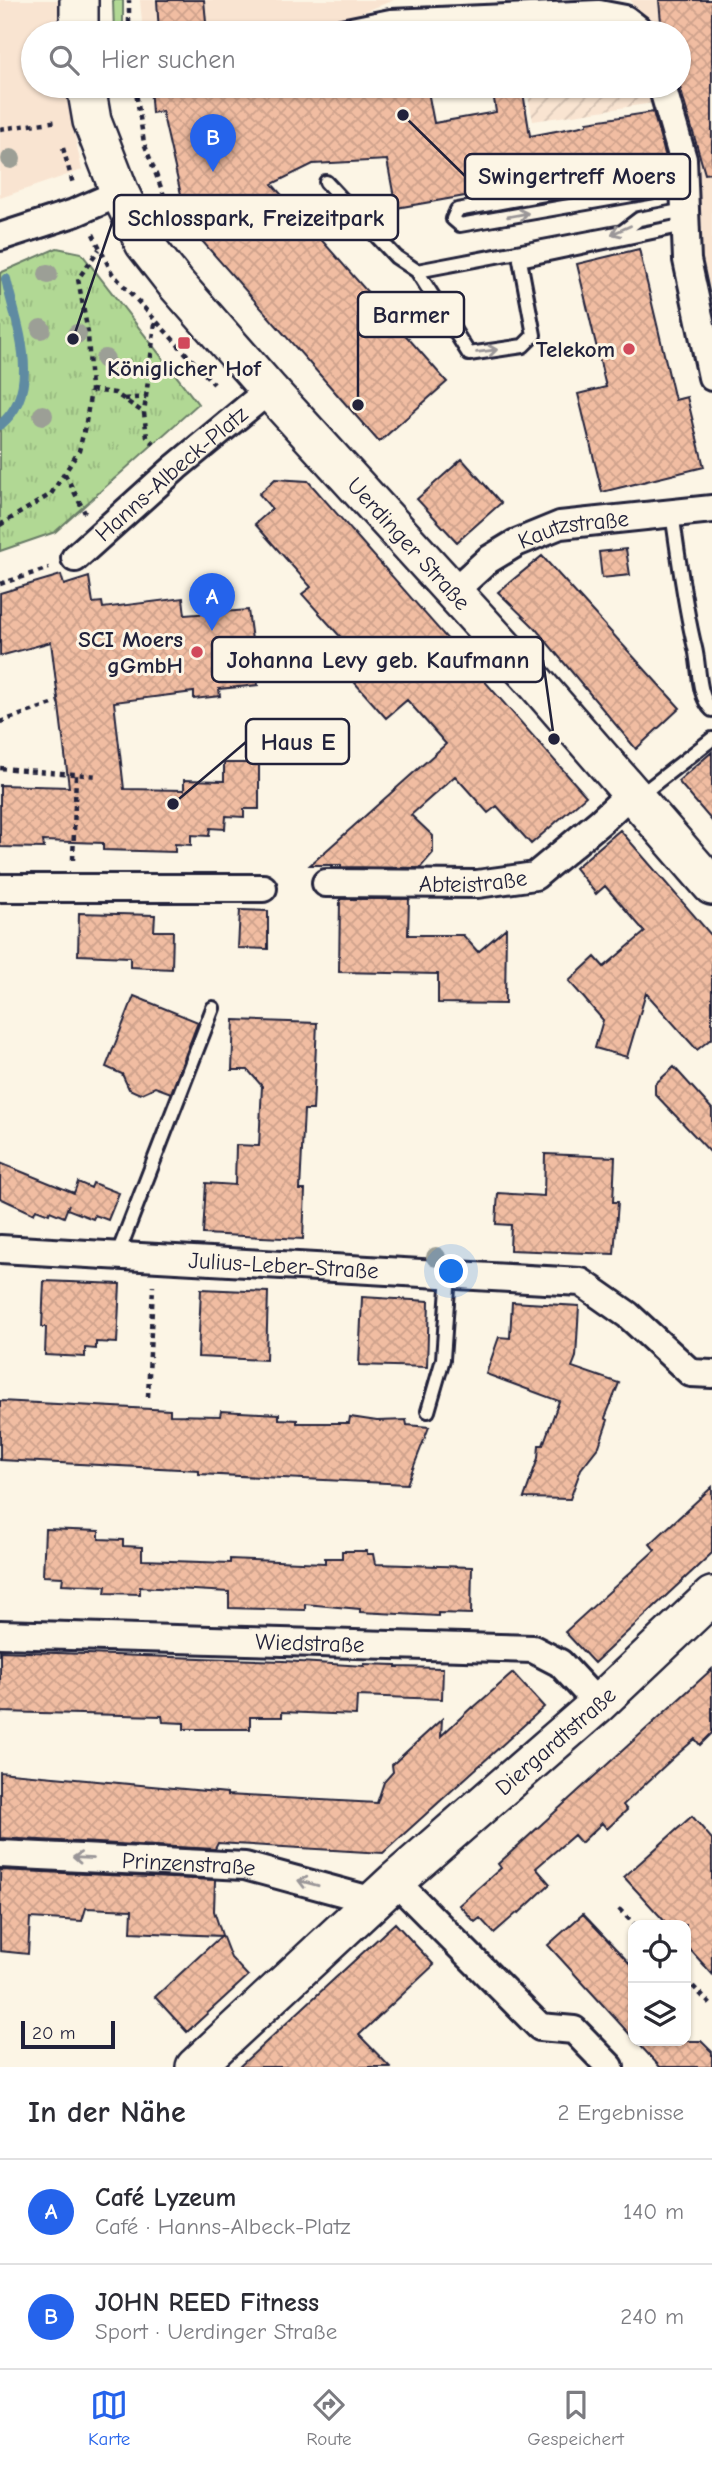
<!DOCTYPE html>
<html lang="de">
<meta charset="utf-8">
<style>
:root{--surface:#fff;--page:#f7f7f7;--text:#2b2b33;--muted:#7c7c81;--line:#e1e1e2;--accent:#2563eb}
body{margin:0;font-family:"Comic Neue",sans-serif;background:var(--page);color:var(--text)}
.controls{position:absolute;right:21px;bottom:21px;display:grid;overflow:hidden;border-radius:14px;box-shadow:0 2px 5px #0004}
.controls button{width:63px;height:63px;display:grid;place-items:center;padding:0;border:0;border-bottom:2px solid var(--line);background:var(--surface);color:var(--text);font:35px sans-serif}
.scale{position:absolute;left:21px;bottom:18px;width:94px;box-sizing:border-box;padding-left:7px;border:4px solid #22223b;border-top:0;font-size:19px;line-height:24px;white-space:nowrap;color:#22223b;-webkit-text-stroke:5px #fcf5e5;paint-order:stroke}
.you{position:absolute;left:452px;top:1272px;width:24px;height:24px;margin:-18px;border:5px solid #fff;border-radius:50%;background:#1a73e8;box-shadow:0 0 0 10px #1a73e833}
.badge{display:grid;place-items:center;width:46px;height:46px;border-radius:50%;background:var(--accent);color:#fff;font-size:23px;font-weight:700}
.pin{position:absolute;translate:-50% -58px;filter:drop-shadow(0 2px 4px #0008)}
.pin::after{content:'';position:absolute;top:37px;width:24px;height:21px;background:inherit;clip-path:polygon(0 0,100% 0,50% 100%)}
.list{margin:0;padding:0;list-style:none}
h2{display:flex;justify-content:space-between;align-items:center;height:91px;margin:0;padding:0 28px;font-size:30px}
h2 small{font-size:23px;font-weight:400;color:var(--muted)}
.list li{display:grid;grid-template-columns:46px 1fr auto;gap:21px;align-items:center;box-sizing:border-box;height:105px;padding:0 28px;border-top:2px solid var(--line)}
.list b{display:block;font-size:26px;white-space:nowrap}
.list p{margin:0;font-size:23px;white-space:nowrap;color:var(--muted)}
.list em{font-size:23px;font-style:normal;color:var(--muted)}
.icon{flex:none;width:38px;height:38px;fill:none;stroke:currentColor;stroke-width:2;stroke-linecap:round;stroke-linejoin:round}
.map{position:relative;flex:none;width:712px;height:2067px;overflow:hidden}
.search{position:absolute;background:var(--surface);box-shadow:0 2px 5px #0004;left:21px;right:21px;top:21px;height:77px;display:flex;align-items:center;gap:18px;box-sizing:border-box;padding:0 24px;border-radius:38px;color:var(--muted);font-size:26px}
.sheet{height:301px;background:var(--surface)}
nav{display:flex;justify-content:space-around;align-items:center;box-sizing:border-box;height:98px;border-top:2px solid var(--line);background:var(--surface);font-size:19px;color:var(--muted)}
nav a{display:grid;justify-items:center;gap:4px}
nav .on{color:var(--accent)}
.map>svg:first-child{display:block}
</style>
<div class="map">
<svg width="712" height="2067" viewBox="0 0 712 2067">
<defs>
<pattern id="industrial-furrows" width="10" height="10" patternUnits="userSpaceOnUse" patternTransform="scale(1.75)"><rect width="10" height="10" fill="#f9e4d1"/><path d="M-1 1l2-2M0 10L10 0M9 11l2-2" fill="none" stroke="#d5c3b4"/></pattern>
<pattern id="grass-tufts" width="24" height="20" patternUnits="userSpaceOnUse" patternTransform="scale(1.75)"><rect width="24" height="20" fill="#b1d894"/><path d="M3 7l-1-3M5 7V3M7 7l1-3M15 17l-1-3M17 17v-4M19 17l1-3" fill="none" stroke="#98b980"/></pattern>
<pattern id="building-cross-hatch" width="8" height="8" patternUnits="userSpaceOnUse" patternTransform="scale(1.75)"><rect width="8" height="8" fill="#f1bda2"/><path d="M0 0l8 8M0 8l8-8" fill="none" stroke="#cea28c"/></pattern>
</defs>
<rect width="100%" height="100%" fill="#fcf5e5"/>
<filter id="ink" filterUnits="userSpaceOnUse"><feTurbulence type="fractalNoise" baseFrequency=".0143" numOctaves="2"/><feDisplacementMap in="SourceGraphic" scale="14" xChannelSelector="R" yChannelSelector="G"/><feConvolveMatrix kernelMatrix="1 2 1 2 8 2 1 2 1" color-interpolation-filters="sRGB"/></filter>
<g filter="url(#ink)">
<path fill="#f9e4d1" d="M 0,0 L 62,0 L 61,33 L 33,33 L 33,86 L 64,86 L 82,170 L 0,198 Z
M 140,0 L 394,0 L 310,33 L 143,33 Z
M 631,0 L 712,0 L 712,294 L 654,86 L 679,86 L 679,33 L 640,33 Z"/>
<path fill="url(#industrial-furrows)" d="M 622,23 L 626,33 L 517,33 L 517,30 Z
M 526,86 L 646,86 L 653,103 L 533,121 Z"/>
<path fill="url(#grass-tufts)" stroke="#6a7d68" stroke-width="2" d="M 113,0 L 123,0 L 123,33 L 114,33 Z
M 57,248 L 81,253 L 198,404 L 55,532 L 0,551 L 0,273 Z"/>
<g fill="none" stroke-linecap="round" stroke-linejoin="round">
<path stroke="#5f8ba2" stroke-width="10" d="M 0,425 C 44,390 16,324 6,279"/>
</g>
<path fill="url(#building-cross-hatch)" stroke="#22223b" stroke-width="2" d="M 157,0 L 204,0 L 207,33 L 159,33 Z
M 659,0 L 712,0 L 712,173 L 705,174 L 679,84 L 679,33 L 662,33 Z
M 150,86 L 427,86 L 434,123 L 496,112 L 492,86 L 522,86 L 530,136 L 587,125 L 587,122 L 653,112 L 667,161 L 396,208 L 387,160 L 313,164 L 272,184 L 447,382 L 379,442 L 188,225 L 162,111 L 152,113 Z
M 639,249 L 675,400 L 687,397 L 704,467 L 602,492 L 578,394 L 606,387 L 577,264 Z
M 462,459 L 501,503 L 457,542 L 417,499 Z
M 275,479 L 308,481 L 586,796 L 531,844 L 497,806 L 488,813 L 455,776 L 411,815 L 433,836 L 433,853 L 420,868 L 341,867 L 341,865 L 310,865 L 446,744 L 407,700 L 386,718 L 355,683 L 370,670 L 302,594 L 311,587 L 255,524 L 272,509 L 259,494 Z
M 626,549 L 630,575 L 602,578 L 599,552 Z
M 542,556 L 680,708 L 636,749 L 535,628 L 498,592 Z
M 61,575 L 64,585 L 89,577 L 93,603 L 102,602 L 103,608 L 183,598 L 185,615 L 248,610 L 258,685 L 219,689 L 220,696 L 194,699 L 194,692 L 114,702 L 124,789 L 184,790 L 184,780 L 224,781 L 224,763 L 259,763 L 259,809 L 244,809 L 244,817 L 226,816 L 225,829 L 210,828 L 209,836 L 191,835 L 191,845 L 175,844 L 175,852 L 103,850 L 103,843 L 43,841 L 44,848 L 0,847 L 0,785 L 69,787 L 51,642 L 0,656 L 0,593 Z
M 712,752 L 712,821 L 678,781 Z
M 620,830 L 712,936 L 712,1038 L 697,1050 L 646,993 L 627,1057 L 595,1048 L 603,1020 L 569,981 L 595,957 L 604,967 L 645,932 L 605,886 L 596,894 L 575,868 Z
M 340,899 L 409,899 L 408,935 L 463,935 L 478,952 L 506,928 L 505,1004 L 438,1003 L 438,974 L 339,972 Z
M 240,910 L 268,911 L 268,949 L 238,948 Z
M 79,913 L 155,915 L 154,931 L 173,931 L 172,969 L 130,967 L 130,957 L 78,955 Z
M 134,996 L 198,1022 L 171,1093 L 155,1087 L 140,1094 L 129,1089 L 122,1074 L 106,1067 Z
M 234,1020 L 317,1023 L 313,1110 L 304,1110 L 300,1190 L 305,1190 L 303,1239 L 203,1234 L 206,1183 L 235,1185 L 236,1145 L 259,1146 L 262,1086 L 248,1070 L 232,1070 Z
M 674,1067 L 712,1109 L 712,1154 L 655,1094 L 655,1084 Z
M 545,1154 L 615,1157 L 613,1202 L 618,1202 L 614,1254 L 510,1250 L 511,1225 L 496,1224 L 498,1193 L 544,1196 Z
M 0,1163 L 74,1193 L 78,1182 L 91,1188 L 93,1183 L 119,1193 L 108,1220 L 95,1215 L 93,1219 L 67,1209 L 69,1204 L 64,1217 L 50,1211 L 49,1214 L 36,1209 L 34,1214 L 0,1198 Z
M 44,1281 L 120,1284 L 117,1343 L 96,1342 L 96,1349 L 85,1348 L 85,1357 L 45,1355 L 46,1327 L 42,1327 Z
M 201,1289 L 268,1292 L 266,1360 L 198,1357 Z
M 362,1297 L 429,1301 L 427,1367 L 359,1365 Z
M 512,1302 L 579,1306 L 576,1357 L 572,1367 L 619,1383 L 605,1418 L 608,1420 L 599,1446 L 581,1469 L 570,1499 L 524,1498 L 538,1458 L 539,1445 L 543,1445 L 559,1401 L 486,1374 L 499,1337 L 510,1338 Z
M 0,1401 L 170,1410 L 170,1415 L 220,1416 L 221,1411 L 279,1414 L 279,1419 L 297,1420 L 297,1423 L 349,1423 L 350,1417 L 377,1421 L 406,1420 L 407,1425 L 429,1427 L 407,1484 L 199,1474 L 199,1470 L 0,1460 Z
M 712,1487 L 712,1553 L 594,1663 L 565,1632 L 655,1550 L 650,1544 Z
M 45,1529 L 99,1531 L 99,1539 L 123,1540 L 123,1546 L 142,1547 L 142,1560 L 230,1563 L 230,1559 L 325,1563 L 325,1558 L 342,1558 L 342,1551 L 367,1551 L 367,1554 L 373,1554 L 375,1564 L 472,1567 L 471,1614 L 438,1613 L 438,1616 L 360,1612 L 360,1609 L 305,1604 L 305,1610 L 229,1608 L 229,1592 L 140,1587 L 140,1594 L 105,1593 L 106,1586 L 62,1584 L 63,1577 L 43,1576 Z
M 0,1651 L 283,1661 L 364,1666 L 364,1664 L 396,1665 L 396,1667 L 443,1668 L 442,1699 L 357,1696 L 356,1715 L 282,1712 L 282,1717 L 250,1717 L 250,1729 L 184,1729 L 184,1723 L 163,1722 L 162,1716 L 0,1712 Z
M 712,1669 L 712,1733 L 700,1745 L 695,1739 L 673,1758 L 623,1805 L 627,1810 L 607,1829 L 602,1823 L 581,1843 L 574,1835 L 536,1868 L 550,1884 L 519,1913 L 518,1912 L 494,1933 L 480,1918 L 475,1922 L 459,1905 L 501,1868 L 498,1864 Z
M 513,1673 L 544,1707 L 383,1853 L 218,1843 L 215,1849 L 0,1838 L 0,1772 L 227,1793 L 227,1795 L 377,1803 L 384,1782 L 393,1772 L 392,1765 L 442,1719 L 441,1736 L 472,1707 L 473,1708 Z
M 692,1816 L 712,1839 L 712,1974 L 686,1945 L 686,1925 L 668,1925 L 624,1877 Z
M 0,1870 L 215,1880 L 214,1911 L 222,1935 L 231,1958 L 248,1976 L 187,2032 L 155,1997 L 221,1936 L 131,1932 L 132,1910 L 86,1908 L 82,1921 L 30,1918 L 28,1954 L 0,1951 Z
M 583,1914 L 633,1967 L 633,2038 L 548,1945 Z
M 395,1923 L 434,1965 L 359,2035 L 390,2067 L 239,2067 Z
M 636,2041 L 701,2041 L 712,2052 L 712,2067 L 660,2067 Z"/>
<g fill="none" stroke-linecap="round" stroke-linejoin="round">
<defs>
<path id="lane" d="M 684,172 L 623,180 L 457,210 L 453,219 L 460,225 L 684,186
M 326,182 L 396,257 L 417,271
M 685,210 L 639,219 L 622,232 L 417,271 L 469,354 L 523,346 L 534,335 L 520,260 L 685,225
M 672,513 C 679,559 684,604 695,648 C 700,668 697,695 712,710
M 639,796 L 712,739
M 117,1256 L 213,1008
M 428,1411 L 443,1359 L 449,1274"/>
<g id="street">
<path d="M 342,33 L 391,23 L 599,14 L 625,19 L 643,33"/>
<path d="M 662,86 L 683,159 L 687,260 L 712,377"/>
<path d="M 0,237 L 74,213 L 120,193"/>
<path id="s1" d="M 75,558 L 176,467 L 269,390"/>
<path id="s2" d="M 453,592 L 488,560 L 516,543 L 560,525 L 712,509"/>
<path id="s3" d="M 326,883 L 477,884 L 535,876 L 601,821 L 631,793"/>
<path d="M 0,888 L 263,888"/>
<path id="s4" d="M 0,1249 L 581,1282 L 628,1315 L 691,1373 L 712,1374"/>
<path id="s5" d="M 0,1634 L 533,1649 L 560,1663 L 598,1704"/>
<path id="s6" d="M 0,1854 L 245,1866 L 374,1901"/>
<path d="M 395,1881 L 540,2027 L 574,2030 L 610,2067"/>
</g>
<g id="secondary">
<path d="M 79,33 L 79,0"/>
<path id="s7" d="M 86,86 L 92,121 L 120,193 L 144,243 L 176,284 L 269,390 L 536,683 L 712,886"/>
<path id="s8" d="M 195,2067 L 395,1881 L 598,1704 L 712,1596"/>
</g>
</defs>
<use href="#lane" stroke="#22223b" stroke-width="18"/>
<use href="#street" stroke="#22223b" stroke-width="32"/>
<use href="#secondary" stroke="#22223b" stroke-width="42"/>
<path stroke="#22223b" stroke-width="4.5" stroke-dasharray="5 5" stroke-linecap="butt" d="M 129,33 L 129,0
M 135,86 L 144,143 L 173,219
M 0,129 L 59,121
M 63,148 L 73,184
M 93,234 L 112,273 L 214,384
M 155,323 L 144,413 L 147,437 L 156,446
M 91,390 L 115,393 L 144,413
M 124,399 L 146,397
M 65,474 L 85,513
M 0,525 L 51,494 L 79,451 L 86,422 L 91,390 L 88,333 L 78,279 L 99,249
M 0,584 L 49,568
M 0,722 L 58,702
M 0,768 L 98,776
M 73,860 L 76,775
M 148,1397 L 153,1286
M 619,1909 L 635,1925
M 686,1979 L 712,2006"/>
<use href="#lane" stroke="#fcf5e5" stroke-width="12"/>
<use href="#street" stroke="#fcf5e5" stroke-width="26"/>
<use href="#secondary" stroke="#fcf5e5" stroke-width="37"/>
</g>
<g fill="#9c9f96">
<circle cx="11" cy="159" r="10"/>
<circle cx="48" cy="274" r="10"/>
<circle cx="41" cy="329" r="10"/>
<circle cx="77" cy="334" r="10"/>
<circle cx="105" cy="359" r="10"/>
<circle cx="43" cy="415" r="10"/>
<circle cx="436" cy="1257" r="10"/>
</g>
<defs><path id="oneway-shaft" d="M-6 0H5M1.5-3L5.5 0L1.5 3" fill="none" stroke-width="1.6" stroke-linecap="round" stroke-linejoin="round" transform="scale(1.75)"/></defs>
<g stroke="#9a9698">
<use href="#oneway-shaft" transform="translate(518 215) rotate(-10)"/>
<use href="#oneway-shaft" transform="translate(621 230) rotate(156)"/>
<use href="#oneway-shaft" transform="translate(487 351) rotate(-8)"/>
<use href="#oneway-shaft" transform="translate(83 1858) rotate(-177)"/>
<use href="#oneway-shaft" transform="translate(308 1883) rotate(-165)"/>
</g>
</g>
<g fill="#d1495b" stroke="#fcf5e5" stroke-width="2.5">
<rect x="177" y="336" width="14" height="14" rx="3.5"/>
<circle cx="629" cy="349" r="7"/>
<circle cx="197" cy="652" r="7"/>
</g>
<g text-anchor="middle" dominant-baseline="central" stroke-width="6" stroke-linejoin="round" paint-order="stroke">
<g font-size="23" font-weight="bold" fill="#22223b" stroke="#fcf5e5" text-anchor="end">
<text x="615" y="349">Telekom</text>
<text x="184" y="368" text-anchor="middle">Königlicher Hof</text>
<text x="183" y="639">SCI Moers<tspan x="183" dy="26">gGmbH</tspan></text>
</g>
<g font-size="23" fill="#22223b" stroke="#fcf5e5">
<text stroke="none"><textPath href="#s1" startOffset="128">Hanns-Albeck-Platz</textPath></text>
<text stroke="none"><textPath href="#s2" startOffset="140">Kautzstraße</textPath></text>
<text stroke="none"><textPath href="#s7" startOffset="569">Uerdinger Straße</textPath></text>
<text stroke="none"><textPath href="#s3" startOffset="147">Abteistraße</textPath></text>
<text stroke="none"><textPath href="#s4" startOffset="284">Julius-Leber-Straße</textPath></text>
<text stroke="none"><textPath href="#s5" startOffset="310">Wiedstraße</textPath></text>
<text stroke="none"><textPath href="#s8" startOffset="486">Diergardtstraße</textPath></text>
<text stroke="none"><textPath href="#s6" startOffset="189">Prinzenstraße</textPath></text>
</g>
</g>
<path fill="none" stroke="#22223b" stroke-width="2.5" d="M403 115L465 176M73 339L114 217M358 405L358 315M554 739L543 660M173 804L246 742"/>
<g fill="#22223b" stroke="#fcf5e5" stroke-width="2.5">
<circle cx="403" cy="115" r="7"/>
<circle cx="73" cy="339" r="7"/>
<circle cx="358" cy="405" r="7"/>
<circle cx="554" cy="739" r="7"/>
<circle cx="173" cy="804" r="7"/>
</g>
<g fill="#fcf5e5" stroke="#22223b" stroke-width="2.5">
<rect x="465" y="154" width="225" height="45" rx="7"/>
<rect x="114" y="195" width="284" height="45" rx="7"/>
<rect x="358" y="292" width="106" height="45" rx="7"/>
<rect x="212" y="637" width="331" height="45" rx="7"/>
<rect x="246" y="719" width="103" height="45" rx="7"/>
</g>
<g font-size="24" text-anchor="middle" font-weight="bold" fill="#22223b">
<text x="577" y="184">Swingertreff Moers</text>
<text x="256" y="226">Schlosspark, Freizeitpark</text>
<text x="411" y="323">Barmer</text>
<text x="378" y="668">Johanna Levy geb. Kaufmann</text>
<text x="298" y="750">Haus E</text>
</g>
</svg>
<div class="controls">
<button><svg class="icon" aria-label="locate" viewBox="0 0 24 24"><circle cx="12" cy="12" r="6"/><path d="M12 2v4M12 18v4M2 12h4M18 12h4"/></svg></button>
<button><svg class="icon" aria-label="layers" viewBox="0 0 24 24"><path d="M12 4l9 5-9 5-9-5zM3 14l9 5 9-5"/></svg></button>
</div>
<div class="scale">20 m</div>
<div class="you"></div>
<div class="pin badge" style="left:212px;top:631px">A</div>
<div class="pin badge" style="left:213px;top:172px">B</div>
<div class="search"><svg class="icon" aria-label="search" viewBox="0 0 24 24"><circle cx="10" cy="10" r="6"/><path d="M15 15l6 6"/></svg>Hier suchen</div>
</div>
<section class="sheet">
<h2>In der Nähe<small>2 Ergebnisse</small></h2>
<ul class="list">
<li><span class="badge">A</span><div><b>Café Lyzeum</b><p>Café · Hanns-Albeck-Platz</p></div><em>140 m</em></li>
<li><span class="badge">B</span><div><b>JOHN REED Fitness</b><p>Sport · Uerdinger Straße</p></div><em>240 m</em></li>
</ul>
</section>
<nav>
<a class="on"><svg class="icon" aria-label="map" viewBox="0 0 24 24"><path d="M3 6l6-2 6 2 6-2v14l-6 2-6-2-6 2zM9 4v14M15 6v14"/></svg>Karte</a>
<a><svg class="icon" aria-label="directions" viewBox="0 0 24 24"><path d="M12 3l9 9-9 9-9-9zM9 14v-3h6M13 9l2 2-2 2"/></svg>Route</a>
<a><svg class="icon" aria-label="saved" viewBox="0 0 24 24"><path d="M7 4h10v16l-5-4-5 4z"/></svg>Gespeichert</a>
</nav>
